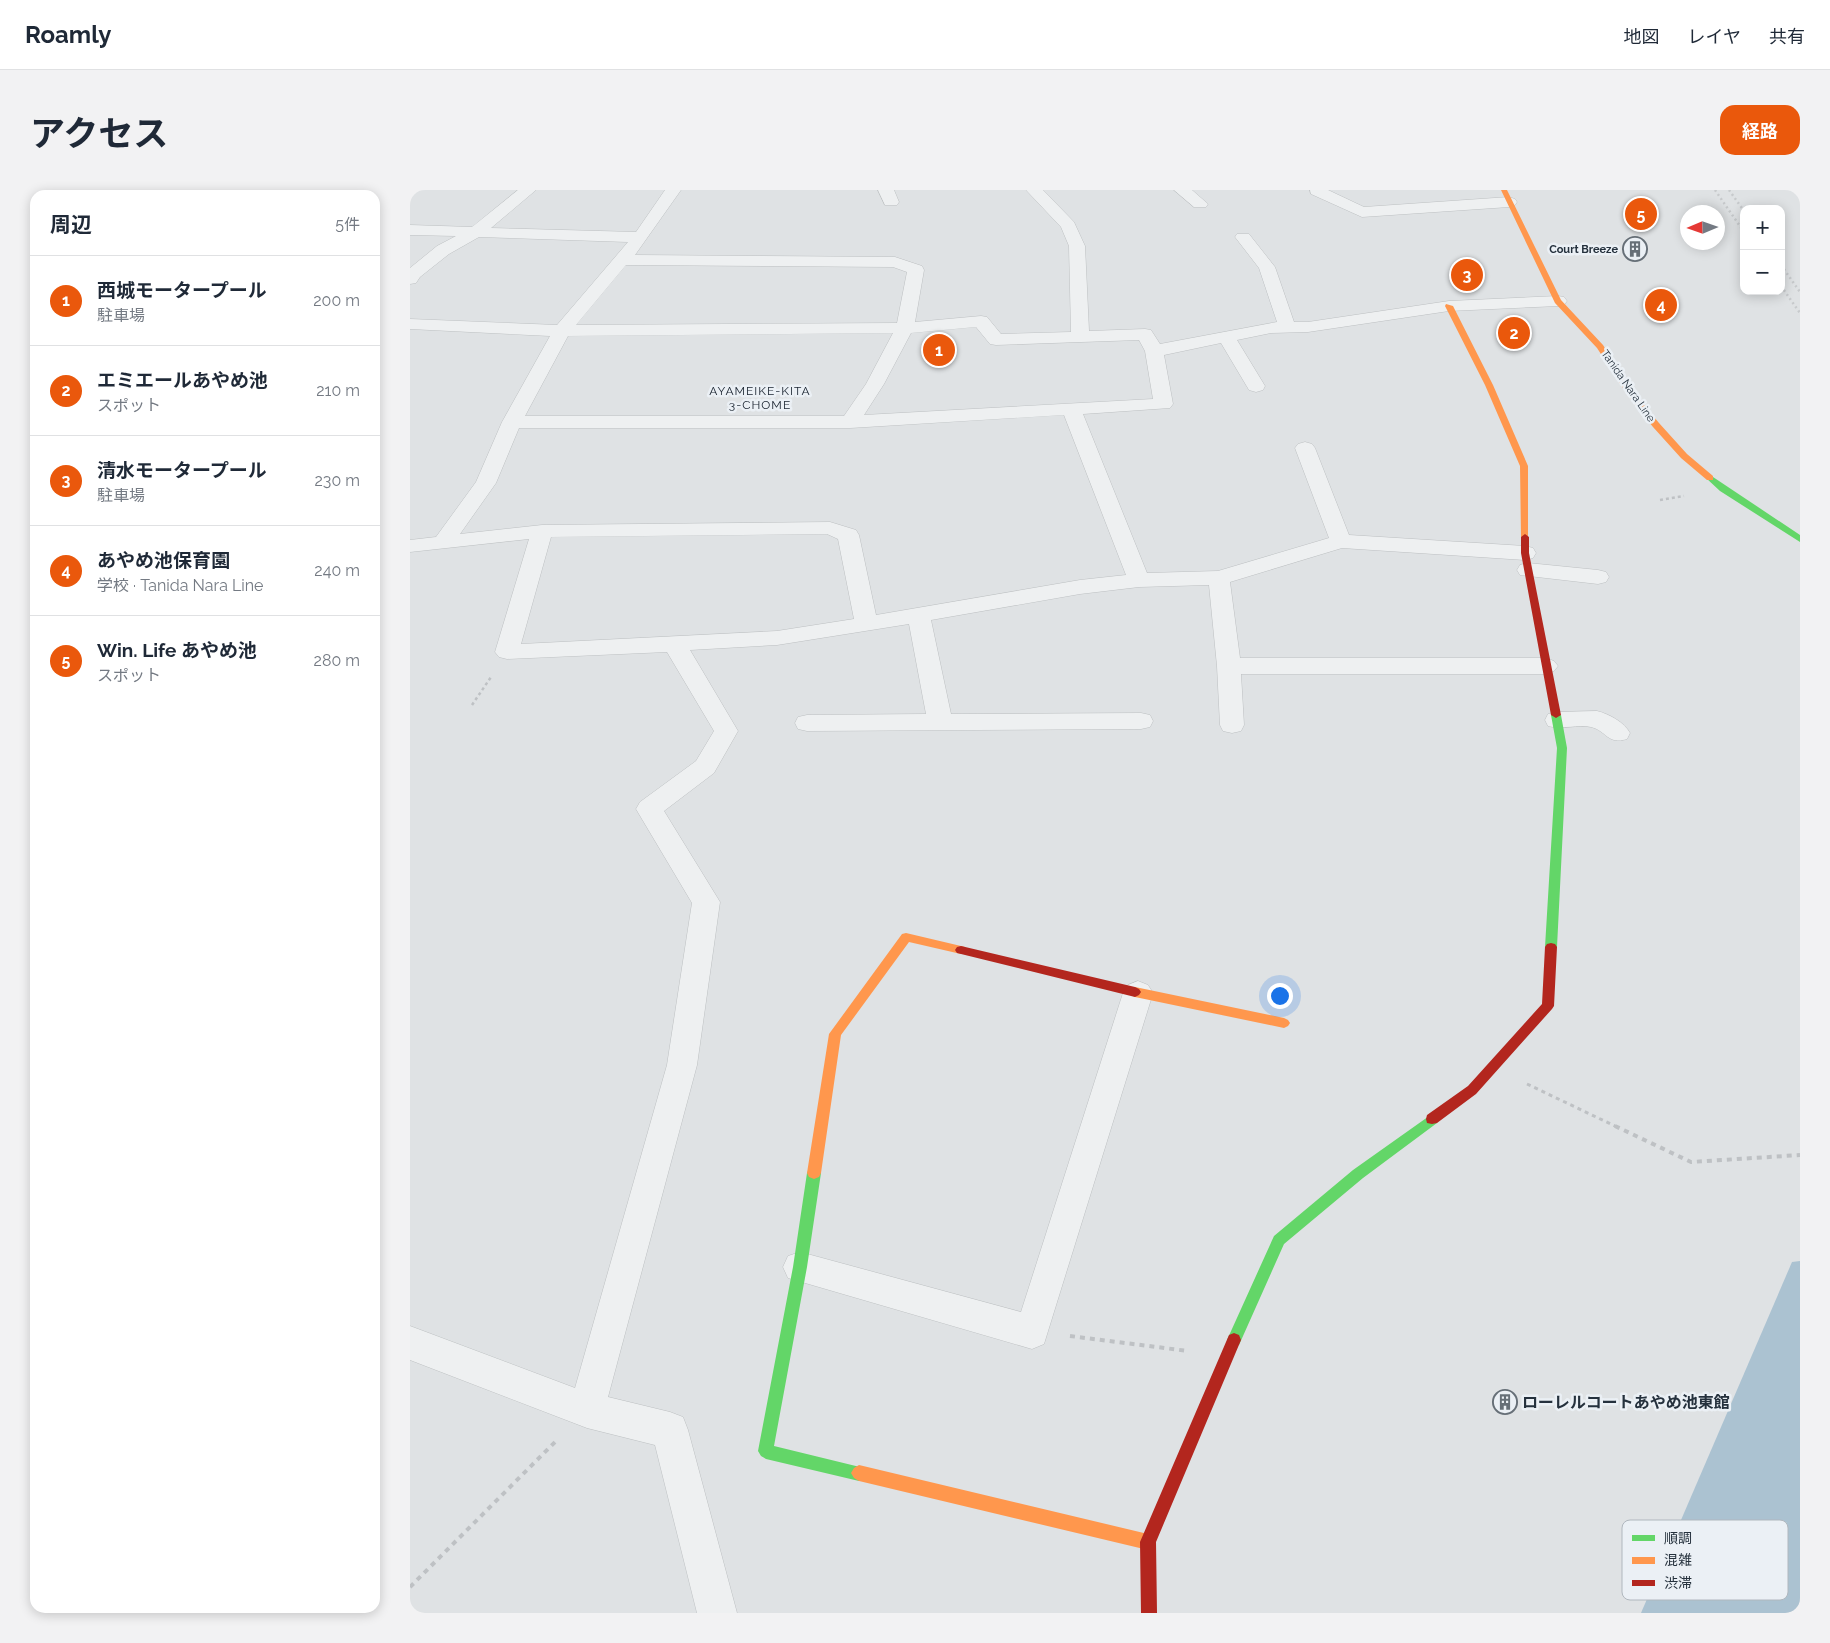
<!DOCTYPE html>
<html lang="ja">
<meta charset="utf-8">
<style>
:root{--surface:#fff;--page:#f2f2f3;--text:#1f2937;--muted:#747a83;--line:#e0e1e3;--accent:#ea580c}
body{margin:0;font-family:Raleway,"Noto Sans JP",sans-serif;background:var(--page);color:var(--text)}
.controls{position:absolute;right:15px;top:15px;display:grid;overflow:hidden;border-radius:10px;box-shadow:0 2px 12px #0003}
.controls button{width:45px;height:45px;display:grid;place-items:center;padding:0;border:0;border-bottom:1px solid var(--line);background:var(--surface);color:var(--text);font:25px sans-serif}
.compass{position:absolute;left:1270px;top:15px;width:45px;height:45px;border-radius:50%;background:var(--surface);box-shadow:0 2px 12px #0003;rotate:268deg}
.you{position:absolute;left:869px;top:805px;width:18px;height:18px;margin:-12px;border:4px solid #fff;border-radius:50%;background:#1a73e8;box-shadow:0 0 0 8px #1a73e833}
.badge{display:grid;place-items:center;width:32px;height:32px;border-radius:50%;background:var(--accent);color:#fff;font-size:16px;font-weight:700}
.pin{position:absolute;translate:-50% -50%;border:2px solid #fff;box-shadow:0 1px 5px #0006}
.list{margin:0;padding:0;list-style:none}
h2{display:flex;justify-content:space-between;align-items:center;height:65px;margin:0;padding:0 20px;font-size:21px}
h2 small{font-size:16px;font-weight:400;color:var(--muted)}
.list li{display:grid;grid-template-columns:32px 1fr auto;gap:15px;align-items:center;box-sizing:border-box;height:90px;padding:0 20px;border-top:1px solid var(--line)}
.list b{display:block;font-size:19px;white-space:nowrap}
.list p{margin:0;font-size:16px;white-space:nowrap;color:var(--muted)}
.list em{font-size:16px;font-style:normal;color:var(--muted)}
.map{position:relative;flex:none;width:1390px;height:1423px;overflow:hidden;border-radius:15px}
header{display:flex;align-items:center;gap:30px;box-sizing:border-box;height:70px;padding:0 25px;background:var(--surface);border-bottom:1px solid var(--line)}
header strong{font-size:24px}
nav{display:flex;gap:28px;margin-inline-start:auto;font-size:18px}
.intro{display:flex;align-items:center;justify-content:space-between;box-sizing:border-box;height:120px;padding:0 30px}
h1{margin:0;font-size:35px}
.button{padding:12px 22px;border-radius:15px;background:var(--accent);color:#fff;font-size:18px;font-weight:700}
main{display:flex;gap:30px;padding:0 30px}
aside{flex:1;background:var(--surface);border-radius:15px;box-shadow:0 2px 12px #0003}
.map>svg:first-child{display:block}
</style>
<header>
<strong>Roamly</strong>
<nav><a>地図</a><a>レイヤ</a><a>共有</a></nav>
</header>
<div class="intro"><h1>アクセス</h1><a class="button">経路</a></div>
<main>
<aside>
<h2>周辺<small>5件</small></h2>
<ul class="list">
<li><span class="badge">1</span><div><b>西城モータープール</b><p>駐車場</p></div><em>200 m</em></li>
<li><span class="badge">2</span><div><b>エミエールあやめ池</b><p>スポット</p></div><em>210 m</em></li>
<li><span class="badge">3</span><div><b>清水モータープール</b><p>駐車場</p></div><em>230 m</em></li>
<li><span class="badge">4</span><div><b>あやめ池保育園</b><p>学校 · Tanida Nara Line</p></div><em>240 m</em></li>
<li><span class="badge">5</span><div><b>Win. Life あやめ池</b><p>スポット</p></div><em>280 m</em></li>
</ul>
</aside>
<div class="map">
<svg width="1390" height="1423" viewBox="0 0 1390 1423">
<rect width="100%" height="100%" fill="#dfe2e4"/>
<path fill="#abc2d1" d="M 1390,1071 L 1390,1423 L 1231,1423 L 1382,1072 Z"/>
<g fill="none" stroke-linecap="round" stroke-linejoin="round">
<defs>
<path id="street" d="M 108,0 L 126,0 L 81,38 L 226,42 L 255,0 L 271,0 L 225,65 L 485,67 L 512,76 L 514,80 L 505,132 L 571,126 L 577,127 L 591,144 L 661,142 L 659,56 L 651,37 L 616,0 L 633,0 L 664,32 L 675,56 L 679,141 L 735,139 L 741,140 L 750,154 L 867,132 L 849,78 L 825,47 L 827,44 L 839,44 L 865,77 L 884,132 L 898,132 L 1039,111 L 1148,106 L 1154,107 L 1157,111 L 1154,115 L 1148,116 L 1039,121 L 898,142 L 861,143 L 827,150 L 855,196 L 853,200 L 846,202 L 839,200 L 811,153 L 754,165 L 763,214 L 760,218 L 673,224 L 737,383 L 808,381 L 919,348 L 885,258 L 888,254 L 895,252 L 902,254 L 905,258 L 939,345 L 1115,356 L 1123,358 L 1126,363 L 1123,368 L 1115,370 L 932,358 L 820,392 L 830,468 L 1136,468 L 1144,471 L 1148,476 L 1144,481 L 1136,484 L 831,484 L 834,535 L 831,541 L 822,543 L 813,541 L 810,535 L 807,476 L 799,395 L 729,397 L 670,404 L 521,430 L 541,524 L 731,523 L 740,525 L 743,531 L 740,537 L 731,539 L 397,541 L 388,539 L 385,533 L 388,527 L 397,525 L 516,524 L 499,434 L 367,455 L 280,460 L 328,541 L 304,583 L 254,621 L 310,712 L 287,875 L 198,1207 L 260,1222 L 273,1227 L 278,1240 L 327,1423 L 287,1423 L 245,1255 L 177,1238 L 0,1170 L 0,1136 L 165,1198 L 257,875 L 282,713 L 226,619 L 230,612 L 286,571 L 304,541 L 257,462 L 97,469 L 89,467 L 85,462 L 119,349 L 0,362 L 0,350 L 26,347 L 66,292 L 92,232 L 140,146 L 0,139 L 0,129 L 147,135 L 218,52 L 69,47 L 39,64 L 10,87 L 6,93 L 0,94 L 0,78 L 27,56 L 46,46 L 0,45 L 0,35 L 62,37 ZM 216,75 L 483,77 L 497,82 L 487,133 L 166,135 ZM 566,137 L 580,154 L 586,155 L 729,150 L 735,161 L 743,209 L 454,225 L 474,194 L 501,143 ZM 483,143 L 456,194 L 434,226 L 115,226 L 158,146 ZM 654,225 L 716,385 L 670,390 L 466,425 L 449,345 L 446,340 L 420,332 L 132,335 L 50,344 L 86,293 L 109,238 L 440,238 ZM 417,344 L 428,349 L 444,429 L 367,441 L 111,454 L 141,347 Z
M 468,0 L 484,0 L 489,12 L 487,15 L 475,15 Z
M 764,0 L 782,0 L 798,14 L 796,17 L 784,17 Z
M 900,0 L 918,0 L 954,17 L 1099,7 L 1105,9 L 1107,12 L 1105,15 L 1099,17 L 952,27 L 901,4 Z
M 1118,373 L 1188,380 L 1196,382 L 1199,387 L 1196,392 L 1188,394 L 1110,385 L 1107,380 L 1110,375 Z
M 1187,521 C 1199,524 1214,532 1220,543 L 1217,549 C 1197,555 1197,541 1181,537 C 1168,534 1153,540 1138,536 L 1135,530 L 1138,524 L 1147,522 Z
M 728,791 L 738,795 L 743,803 L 634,1154 L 622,1159 L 378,1088 L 373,1077 L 378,1066 L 390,1062 L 611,1122 L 713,803 L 718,795 Z"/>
</defs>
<use href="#street" stroke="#bdc0c2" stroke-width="1"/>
<path stroke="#bec1c4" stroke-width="2.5" stroke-dasharray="3 3" stroke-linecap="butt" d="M 1250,310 L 1274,306
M 62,515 L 81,487"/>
<path stroke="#bec1c4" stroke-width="3" stroke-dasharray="4 4" stroke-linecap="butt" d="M 1117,894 L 1207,937"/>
<path stroke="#bec1c4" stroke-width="4" stroke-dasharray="5 5" stroke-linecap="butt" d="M 1205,936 L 1281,972 L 1390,965
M 660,1146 L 778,1161
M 0,1397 L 146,1251"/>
<use href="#street" fill="#eef0f1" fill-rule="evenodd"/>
<path fill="#63d668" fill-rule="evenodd" d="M 1300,285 L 1390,345 L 1390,352 L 1310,301 L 1296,288 Z
M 1146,522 L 1151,525 L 1157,558 L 1147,757 L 1145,760 L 1137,760 L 1135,757 L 1147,558 L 1141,525 Z
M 1022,924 L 1027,925 L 1028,929 L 1027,933 L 953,988 L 874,1054 L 829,1155 L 824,1157 L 819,1155 L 817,1150 L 864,1046 L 943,980 Z
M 404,977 L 409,979 L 411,983 L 397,1077 L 364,1256 L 454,1278 L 457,1283 L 454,1288 L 449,1291 L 356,1269 L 351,1266 L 348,1261 L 383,1077 L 397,983 L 399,979 Z"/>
<path fill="#ff974d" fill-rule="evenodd" d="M 1091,0 L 1097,0 L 1151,110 L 1193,155 L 1225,204 L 1249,233 L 1277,264 L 1303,286 L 1303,290 L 1297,290 L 1271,268 L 1243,237 L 1219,207 L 1187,158 L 1145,113 Z
M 1036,114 L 1043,116 L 1083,195 L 1118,276 L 1118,349 L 1112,349 L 1111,347 L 1110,276 L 1075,195 L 1035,116 Z
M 496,743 L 551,756 L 555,757 L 557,760 L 555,763 L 551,764 L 499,752 L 431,845 L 411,983 L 409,987 L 404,989 L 399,987 L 397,983 L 419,844 L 492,744 Z
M 725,797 L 874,828 L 878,830 L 880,833 L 878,836 L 874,838 L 725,807 L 721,805 L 719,802 L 721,799 Z
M 449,1275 L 738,1344 L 744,1346 L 746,1352 L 744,1358 L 738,1360 L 449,1291 L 444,1288 L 441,1283 L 444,1278 Z"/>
<path fill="#b3261e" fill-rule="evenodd" d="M 1115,344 L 1119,347 L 1119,363 L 1151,525 L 1146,528 L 1141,525 L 1111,363 L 1111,347 Z
M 1141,753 L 1145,754 L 1147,757 L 1144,816 L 1142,819 L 1066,904 L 1027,933 L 1022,934 L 1017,933 L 1016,929 L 1017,925 L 1058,896 L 1132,814 L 1135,757 L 1137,754 Z
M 551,756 L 725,797 L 729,799 L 731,802 L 729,805 L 725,807 L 551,764 L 547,763 L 545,760 L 547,757 Z
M 824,1143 L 829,1145 L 831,1150 L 746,1352 L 747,1423 L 731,1423 L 730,1352 L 819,1145 Z"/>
<path stroke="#c7cacc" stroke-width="2.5" stroke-dasharray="2 3" stroke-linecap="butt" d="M 1305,0 L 1334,42
M 1319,0 L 1334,21
M 1371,75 L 1390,102
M 1371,96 L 1390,123"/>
</g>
<defs>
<symbol id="building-ring" viewBox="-11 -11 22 22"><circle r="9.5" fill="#ebf0f5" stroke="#666f77" stroke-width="1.5"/><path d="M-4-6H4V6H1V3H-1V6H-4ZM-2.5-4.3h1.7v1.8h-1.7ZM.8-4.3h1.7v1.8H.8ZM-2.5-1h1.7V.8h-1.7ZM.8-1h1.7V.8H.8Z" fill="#666f77"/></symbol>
</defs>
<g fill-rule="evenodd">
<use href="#building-ring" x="1211" y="45" width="28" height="28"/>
<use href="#building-ring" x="1081" y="1198" width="28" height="28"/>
</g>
<g text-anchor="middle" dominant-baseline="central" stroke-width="5" stroke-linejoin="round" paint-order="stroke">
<g font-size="11" font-weight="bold" fill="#25313d" stroke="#ebf0f5" text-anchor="end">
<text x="1208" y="59">Court Breeze</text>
</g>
<g font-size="11" fill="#25313d" stroke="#ebf0f5">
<text transform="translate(1218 196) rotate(55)">Tanida Nara Line</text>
</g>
<g font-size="12" letter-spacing="1" fill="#18222e" stroke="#ebf0f5">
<text x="350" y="201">AYAMEIKE-KITA<tspan x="350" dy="14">3-CHOME</tspan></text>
</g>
<g font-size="16" font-weight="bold" fill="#25313d" stroke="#ebf0f5" text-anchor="start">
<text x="1112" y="1212">ローレルコートあやめ池東館</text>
</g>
</g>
<rect x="1212" y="1330" width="166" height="80" rx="8" fill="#ebf0f5" stroke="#b0b7be" stroke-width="1"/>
<rect x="1222" y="1345" width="23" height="6" fill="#63d668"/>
<rect x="1222" y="1367" width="23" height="7" fill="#ff974d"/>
<rect x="1222" y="1390" width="23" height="6" fill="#b3261e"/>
<g font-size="14" fill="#25313d">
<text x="1254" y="1353">順調</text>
<text x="1254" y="1375">混雑</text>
<text x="1254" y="1398">渋滞</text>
</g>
</svg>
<div class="controls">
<button>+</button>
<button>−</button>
</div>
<svg class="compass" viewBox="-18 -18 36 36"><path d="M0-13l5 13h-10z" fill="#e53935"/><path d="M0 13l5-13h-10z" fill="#747a83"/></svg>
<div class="you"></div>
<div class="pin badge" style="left:529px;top:160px">1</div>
<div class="pin badge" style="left:1104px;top:143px">2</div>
<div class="pin badge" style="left:1057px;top:85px">3</div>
<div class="pin badge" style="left:1251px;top:115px">4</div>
<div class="pin badge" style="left:1231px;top:24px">5</div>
</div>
</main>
